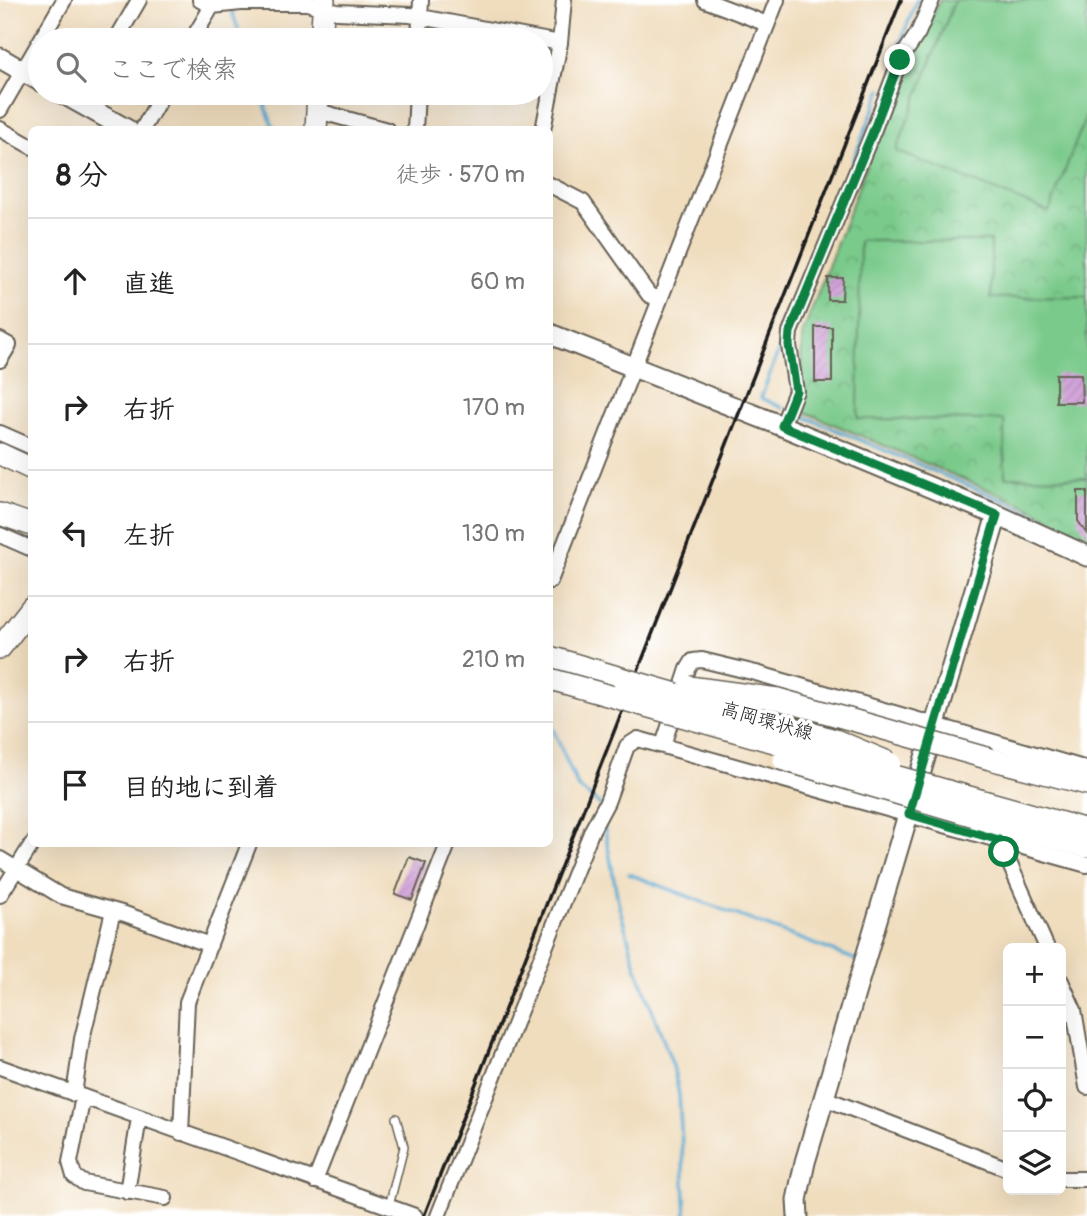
<!DOCTYPE html>
<html lang="ja">
<meta charset="utf-8">
<style>
:root{--surface:#fff;--page:#f6f6f6;--text:#222;--muted:#767676;--line:#e0e0e0}
body{margin:0;font-family:Pangolin,"Klee One",sans-serif;background:var(--page);color:var(--text)}
.controls{position:absolute;right:21px;bottom:21px;display:grid;overflow:hidden;border-radius:10px;box-shadow:0 7px 28px #0002}
.controls button{width:63px;height:63px;display:grid;place-items:center;padding:0;border:0;border-bottom:2px solid var(--line);background:var(--surface);color:var(--text);font:35px sans-serif}
.stop{position:absolute;width:21px;height:21px;margin:-16px;border:5px solid #0b8043;border-radius:50%;background:#fff}
.stop.end{background:#0b8043;border-color:#fff;box-shadow:0 2px 7px #0008}
.list{margin:0;padding:0;list-style:none}
h2{display:flex;justify-content:space-between;align-items:center;height:91px;margin:0;padding:0 28px;font-size:30px}
h2 small{font-size:23px;font-weight:400;color:var(--muted)}
.list li{display:grid;grid-template-columns:46px 1fr auto;gap:21px;align-items:center;box-sizing:border-box;height:126px;padding:0 28px;border-top:2px solid var(--line)}
.list b{display:block;font-size:26px;white-space:nowrap}
.list em{font-size:23px;font-style:normal;color:var(--muted)}
.icon{flex:none;width:38px;height:38px;fill:none;stroke:currentColor;stroke-width:2;stroke-linecap:round;stroke-linejoin:round}
.map{position:relative;flex:none;width:1087px;height:1216px;overflow:hidden}
.search{position:absolute;background:var(--surface);box-shadow:0 7px 28px #0002;left:28px;top:28px;width:525px;height:77px;display:flex;align-items:center;gap:18px;box-sizing:border-box;padding:0 24px;border-radius:38px;color:var(--muted);font-size:26px}
.panel{position:absolute;background:var(--surface);box-shadow:0 7px 28px #0002;left:28px;top:126px;width:525px;height:721px;border-radius:10px}
.map>svg:first-child{display:block}
</style>
<div class="map">
<svg width="1087" height="1216" viewBox="0 0 1087 1216">
<defs>
<pattern id="park-crowns" width="20" height="18" patternUnits="userSpaceOnUse" patternTransform="scale(1.75)"><rect width="20" height="18" fill="#7aca8b"/><path d="M2 6a3 3 0 1 1 6 0M12 15a3 3 0 1 1 6 0" fill="none" stroke="#69ad77"/></pattern>
<pattern id="building-hatch" width="6" height="6" patternUnits="userSpaceOnUse" patternTransform="scale(1.75)"><rect width="6" height="6" fill="#d0a0d7"/><path d="M-1 1l2-2M0 6l6-6M5 7l2-2" fill="none" stroke="#b289b8"/></pattern>
</defs>
<rect width="100%" height="100%" fill="#fff"/>
<filter id="ink" filterUnits="userSpaceOnUse"><feTurbulence type="fractalNoise" baseFrequency=".0143" numOctaves="2"/><feDisplacementMap in="SourceGraphic" scale="14" xChannelSelector="R" yChannelSelector="G"/><feConvolveMatrix kernelMatrix="1 2 1 2 8 2 1 2 1" color-interpolation-filters="sRGB"/></filter>
<filter id="wash" filterUnits="userSpaceOnUse"><feTurbulence type="fractalNoise" baseFrequency=".00686" numOctaves="4" result="noise"/><feDisplacementMap in="SourceGraphic" scale="28" xChannelSelector="R" yChannelSelector="G"/><feGaussianBlur stdDeviation="1.57" result="paint"/><feColorMatrix in="noise" values="0 0 0 0 0 0 0 0 0 0 0 0 0 0 0 0 0 1.4 0 .05"/><feComposite in="paint" operator="in"/></filter>
<g filter="url(#wash)">
<rect width="100%" height="100%" fill="#f0ddbe"/>
<path fill="url(#park-crowns)" stroke="#4b7354" stroke-width="2" d="M 940,0 L 1087,0 L 1087,537 L 1024,505 L 800,410 L 802,335 L 878,135 Z"/>
<path fill="#7aca8b" stroke="#4b7354" stroke-width="2" d="M 955,0 L 1087,0 L 1087,113 L 1049,212 L 896,151 Z
M 860,241 L 991,241 L 991,298 L 1087,297 L 1087,478 L 1005,477 L 1004,420 L 858,419 Z"/>
<g fill="none" stroke-linecap="round" stroke-linejoin="round">
<path stroke="#53a7cf" stroke-width="3.5" d="M 231,9 L 242,40
M 895,56 L 917,0
M 261,93 L 274,130
M 851,166 L 882,89
M 783,408 L 761,398 L 784,336
M 791,411 L 1014,505 L 1087,540
M 550,722 L 578,787 L 600,805
M 603,820 L 619,906 L 636,966 L 673,1066 L 679,1094 L 686,1216
M 629,874 L 859,961"/>
</g>
<g id="blocks">
<path fill="url(#building-hatch)" d="M 828,278 L 843,278 L 842,300 L 828,300 Z
M 815,327 L 832,327 L 832,382 L 815,382 Z
M 1056,374 L 1081,374 L 1082,402 L 1056,402 Z
M 1078,491 L 1087,491 L 1087,534 L 1078,521 Z
M 409,857 L 426,863 L 412,900 L 395,894 Z"/>
</g>
</g>
<g filter="url(#ink)">
<use href="#blocks" fill-opacity="0" stroke="#666055" stroke-width="2"/>
<g fill="none" stroke-linecap="round" stroke-linejoin="round">
<defs>
<path id="lane" d="M 389,1206 L 404,1147 L 396,1118"/>
<path id="street" d="M 705,0 L 767,24
M 212,6 L 241,3 L 307,3 L 337,12 L 410,15 L 560,43 L 564,0
M 116,40 L 139,0
M 192,40 L 212,6 L 200,0
M 419,40 L 421,0
M 0,110 L 64,0
M 318,111 L 387,130
M 0,129 L 32,147
M 142,130 L 163,93
M 415,130 L 417,93
M 543,130 L 560,43
M 550,185 L 583,202 L 649,295 L 658,299
M 0,340 L 9,345 L 0,360
M 782,426 L 796,391 L 789,345 L 790,332 L 874,129 L 900,60 L 918,33 L 932,0
M 0,433 L 32,447
M 0,535 L 32,549
M 550,581 L 777,0
M 663,745 L 688,669 L 693,661 L 702,660 L 756,673 L 1087,769
M 999,840 L 1047,948
M 0,859 L 61,896 L 125,914 L 210,945
M 0,895 L 32,844
M 1061,981 L 1074,1010 L 1087,1087
M 0,1067 L 415,1216
M 74,1094 L 82,1039 L 113,911
M 83,1097 L 70,1162 L 74,1176 L 84,1183 L 165,1198
M 824,1098 L 1008,1169
M 181,1133 L 187,1002 L 249,844
M 1061,1179 L 1087,1179
M 315,1181 L 448,844
M 127,1192 L 139,1118
M 438,1216 L 592,830 L 607,802 L 627,746 L 638,739 L 1087,865"/>
<path id="secondary" d="M 0,58 L 40,81
M 62,93 L 128,130
M 550,334 L 782,426 L 997,515 L 1087,556
M 798,1216 L 797,1200 L 805,1162 L 997,515"/>
<path id="primary" d="M 321,40 L 324,0
M 316,130 L 318,93
M 0,454 L 32,469
M 0,514 L 32,525
M 0,648 L 32,607
M 550,657 L 621,678
M 990,759 L 1087,784
M 980,800 L 1087,830
M 974,816 L 1087,847"/>
</defs>
<use href="#lane" stroke="#666055" stroke-width="10"/>
<use href="#street" stroke="#666055" stroke-width="18"/>
<use href="#secondary" stroke="#666055" stroke-width="23"/>
<use href="#primary" stroke="#666055" stroke-width="24"/>
<use href="#lane" stroke="#fff" stroke-width="7"/>
<use href="#street" stroke="#fff" stroke-width="14"/>
<use href="#secondary" stroke="#fff" stroke-width="19"/>
<use href="#primary" stroke="#fff" stroke-width="21"/>
<path stroke="#1c1c1c" stroke-width="3.5" d="M 424,1216 L 901,0"/>
<defs>
<path id="primary-bridge" d="M 621,678 L 835,740 L 890,763
M 550,679 L 980,800
M 689,687 L 778,699 L 990,759
M 784,760 L 974,816"/>
</defs>
<use href="#primary-bridge" stroke="#666055" stroke-width="24" stroke-linecap="butt"/>
<use href="#primary-bridge" stroke="#fff" stroke-width="21"/>
</g>
</g>
<g fill="none" stroke-linecap="round" stroke-linejoin="round" filter="url(#ink)">
<path stroke="#0b8043" stroke-width="9" d="M 900,60 L 874,129 L 790,332 L 789,345 L 796,391 L 782,426 L 997,515 L 909,814 L 999,840 L 1004,852"/>
</g>
<g text-anchor="middle" dominant-baseline="central" stroke-width="7" stroke-linejoin="round" paint-order="stroke">
<g font-size="19" fill="#1c1c1c" stroke="#fff">
<text transform="translate(767 721) rotate(16)">高岡環状線</text>
</g>
</g>
</svg>
<div class="controls">
<button>+</button>
<button>−</button>
<button><svg class="icon" aria-label="locate" viewBox="0 0 24 24"><circle cx="12" cy="12" r="6"/><path d="M12 2v4M12 18v4M2 12h4M18 12h4"/></svg></button>
<button><svg class="icon" aria-label="layers" viewBox="0 0 24 24"><path d="M12 4l9 5-9 5-9-5zM3 14l9 5 9-5"/></svg></button>
</div>
<div class="stop" style="left:1004px;top:852px"></div>
<div class="stop end" style="left:900px;top:60px"></div>
<div class="search"><svg class="icon" aria-label="search" viewBox="0 0 24 24"><circle cx="10" cy="10" r="6"/><path d="M15 15l6 6"/></svg>ここで検索</div>
<section class="panel">
<h2>8 分<small>徒歩 · 570 m</small></h2>
<ul class="list">
<li><svg class="icon" aria-label="ahead" viewBox="0 0 24 24"><path d="M12 20V5M6 11l6-6 6 6"/></svg><div><b>直進</b></div><em>60 m</em></li>
<li><svg class="icon" aria-label="right" viewBox="0 0 24 24"><path d="M7 20v-9h11M14 6l5 5-5 5"/></svg><div><b>右折</b></div><em>170 m</em></li>
<li><svg class="icon" aria-label="left" viewBox="0 0 24 24"><path d="M17 20v-9H6M10 6l-5 5 5 5"/></svg><div><b>左折</b></div><em>130 m</em></li>
<li><svg class="icon" aria-label="right" viewBox="0 0 24 24"><path d="M7 20v-9h11M14 6l5 5-5 5"/></svg><div><b>右折</b></div><em>210 m</em></li>
<li><svg class="icon" aria-label="arrive" viewBox="0 0 24 24"><path d="M6 21V4h12l-3 4 3 4H6"/></svg><div><b>目的地に到着</b></div></li>
</ul>
</section>
</div>
